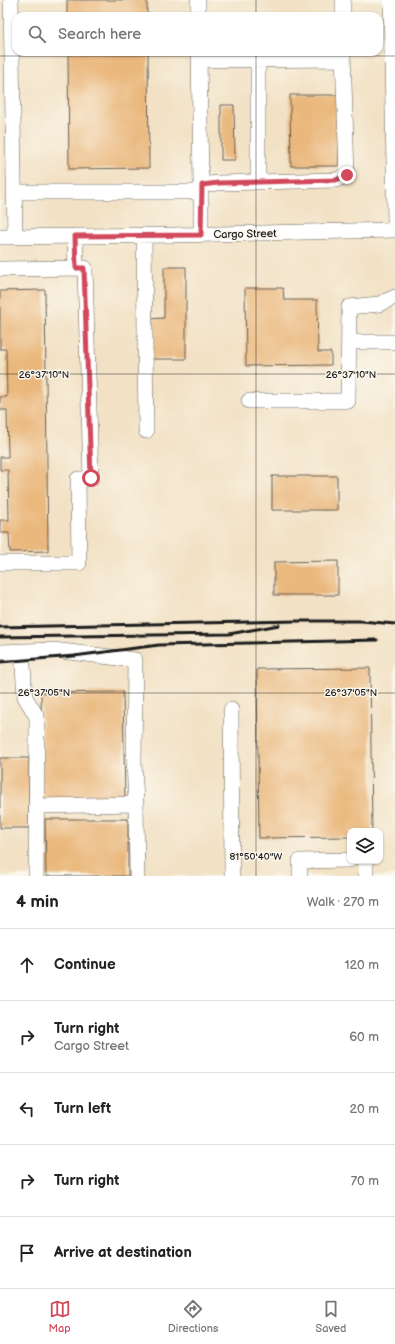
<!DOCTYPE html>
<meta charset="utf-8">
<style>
:root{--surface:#fff;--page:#f6f6f6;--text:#222;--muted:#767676;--line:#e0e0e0;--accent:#d1495b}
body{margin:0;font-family:"Balsamiq Sans",sans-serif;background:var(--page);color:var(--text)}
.controls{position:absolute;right:12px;bottom:12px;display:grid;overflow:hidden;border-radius:8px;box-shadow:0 1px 3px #0004}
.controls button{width:36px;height:36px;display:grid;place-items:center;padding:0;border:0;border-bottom:1px solid var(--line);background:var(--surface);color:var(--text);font:20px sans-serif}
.stop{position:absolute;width:12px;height:12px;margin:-9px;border:3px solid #d1495b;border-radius:50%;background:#fff}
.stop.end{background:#d1495b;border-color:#fff;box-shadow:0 1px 4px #0008}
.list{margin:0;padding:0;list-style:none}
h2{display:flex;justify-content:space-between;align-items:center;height:52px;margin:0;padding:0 16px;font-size:17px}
h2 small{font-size:13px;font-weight:400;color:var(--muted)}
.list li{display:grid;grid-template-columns:26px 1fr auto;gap:12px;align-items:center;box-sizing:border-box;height:72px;padding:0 16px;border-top:1px solid var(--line)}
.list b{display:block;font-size:15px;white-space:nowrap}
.list p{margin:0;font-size:13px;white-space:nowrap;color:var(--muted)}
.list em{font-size:13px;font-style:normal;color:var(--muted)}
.icon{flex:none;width:22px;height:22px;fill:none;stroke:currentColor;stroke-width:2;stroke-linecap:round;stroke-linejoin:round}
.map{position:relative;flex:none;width:395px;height:876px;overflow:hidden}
.search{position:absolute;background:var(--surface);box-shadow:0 1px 3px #0004;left:12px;right:12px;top:12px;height:44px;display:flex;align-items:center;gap:10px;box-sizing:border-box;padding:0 14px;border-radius:12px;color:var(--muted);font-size:15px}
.sheet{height:412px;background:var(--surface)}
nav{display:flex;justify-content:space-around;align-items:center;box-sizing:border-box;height:56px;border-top:1px solid var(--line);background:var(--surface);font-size:11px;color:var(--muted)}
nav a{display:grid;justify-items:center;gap:2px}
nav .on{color:var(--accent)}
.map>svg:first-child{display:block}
</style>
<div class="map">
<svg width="395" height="876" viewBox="0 0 395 876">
<rect width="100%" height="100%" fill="#fbf7ec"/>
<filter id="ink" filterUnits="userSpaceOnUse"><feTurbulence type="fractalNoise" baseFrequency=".025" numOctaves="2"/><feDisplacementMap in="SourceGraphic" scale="8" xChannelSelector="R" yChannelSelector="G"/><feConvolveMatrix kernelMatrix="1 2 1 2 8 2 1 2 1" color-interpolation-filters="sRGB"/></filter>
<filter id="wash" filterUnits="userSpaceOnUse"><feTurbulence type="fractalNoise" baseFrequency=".012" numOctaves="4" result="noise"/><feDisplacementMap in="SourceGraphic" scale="16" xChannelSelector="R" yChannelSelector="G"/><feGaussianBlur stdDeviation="0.9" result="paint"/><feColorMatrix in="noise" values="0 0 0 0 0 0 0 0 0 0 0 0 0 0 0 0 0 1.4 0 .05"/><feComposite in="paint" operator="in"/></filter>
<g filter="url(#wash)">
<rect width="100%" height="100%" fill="#f2e1c4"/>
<g id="blocks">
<path fill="#eab77b" d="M 67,0 L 147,0 L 147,16 L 67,16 Z
M 68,52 L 148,52 L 149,168 L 69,169 Z
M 290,95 L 339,95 L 339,166 L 291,166 Z
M 221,105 L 234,105 L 235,160 L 221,160 Z
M 164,267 L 186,267 L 186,359 L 147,359 L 147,319 L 164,318 Z
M 245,288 L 283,288 L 284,300 L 317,300 L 318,352 L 331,352 L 331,365 L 246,366 Z
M 45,290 L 48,551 L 10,552 L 9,533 L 0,533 L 0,520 L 9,520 L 8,470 L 0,470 L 0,457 L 8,457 L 7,410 L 0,410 L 0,397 L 7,397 L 6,349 L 0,349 L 0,291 Z
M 272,476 L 337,476 L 337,510 L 272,510 Z
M 338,561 L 338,595 L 274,595 L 274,562 Z
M 370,668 L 372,831 L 350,831 L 350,837 L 259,838 L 257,669 Z
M 123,692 L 125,802 L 43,804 L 41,693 Z
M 0,758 L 29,758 L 29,828 L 0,828 Z
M 45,819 L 128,819 L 128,876 L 46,876 Z"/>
</g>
</g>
<g filter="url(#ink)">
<use href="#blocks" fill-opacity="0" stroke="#676157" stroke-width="1"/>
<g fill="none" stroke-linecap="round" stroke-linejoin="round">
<defs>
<path id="minor" d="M 11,0 L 15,237
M 198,0 L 198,16
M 343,0 L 343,16
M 391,0 L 395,220
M 199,52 L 201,185
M 199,60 L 343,59
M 258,60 L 258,182
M 14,192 L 201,192
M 144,235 L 146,431
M 201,235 L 201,185 L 218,183 L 336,180 L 347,175 L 343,52
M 75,236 L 76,268
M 0,237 L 174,235 L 395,230
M 0,269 L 85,268 L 91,479 L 78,479 L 79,563 L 0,563
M 349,342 L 395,342
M 249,401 L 348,401 L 349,307 L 379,304 L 395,297
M 22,651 L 25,697 L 37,717 L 36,876
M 0,652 L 53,650 L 135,660 L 134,762 L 136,804 L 137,876
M 231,710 L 232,876
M 37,806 L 136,804
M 366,861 L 366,876
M 300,876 L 300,861 L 350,860"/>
</defs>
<use href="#minor" stroke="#676157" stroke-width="16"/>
<use href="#minor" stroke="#fff" stroke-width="15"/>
<path stroke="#1c1c1c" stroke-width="3" d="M 0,627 L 298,621 L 361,621 L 395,624
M 0,637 L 229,634 L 279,625
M 0,662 L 74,656 L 159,645 L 377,640"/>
</g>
</g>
<g fill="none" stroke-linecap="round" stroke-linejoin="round" filter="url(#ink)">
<path stroke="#d1495b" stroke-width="5" d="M 91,478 L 84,268 L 76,268 L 75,236 L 201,235 L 202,185 L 218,183 L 336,180 L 347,175"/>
</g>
<path fill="none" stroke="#1c1c1c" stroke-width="1" stroke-opacity="0.45" d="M 256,0 L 256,16M 256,52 L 256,876M 0,56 L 395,56M 0,374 L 395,374M 0,693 L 395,693"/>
<g text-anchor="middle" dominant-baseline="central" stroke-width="3" stroke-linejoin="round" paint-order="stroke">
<g font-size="11" fill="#1c1c1c" stroke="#fbf7ec">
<text transform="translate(245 234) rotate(-1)">Cargo Street</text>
</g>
</g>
<g font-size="10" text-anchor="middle" fill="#1c1c1c" stroke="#fbf7ec" stroke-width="3" stroke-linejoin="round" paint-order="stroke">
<text x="44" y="378">26°37'10"N</text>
<text x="351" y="378">26°37'10"N</text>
<text x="44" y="696">26°37'05"N</text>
<text x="351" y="696">26°37'05"N</text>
<text x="256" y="860">81°50'40"W</text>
</g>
</svg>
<div class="controls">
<button><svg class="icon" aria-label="layers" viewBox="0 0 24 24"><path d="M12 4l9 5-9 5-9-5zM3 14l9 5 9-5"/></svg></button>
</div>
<div class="stop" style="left:91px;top:478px"></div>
<div class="stop end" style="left:347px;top:175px"></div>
<div class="search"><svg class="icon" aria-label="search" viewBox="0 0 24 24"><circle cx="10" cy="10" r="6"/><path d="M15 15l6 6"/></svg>Search here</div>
</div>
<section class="sheet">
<h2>4 min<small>Walk · 270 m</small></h2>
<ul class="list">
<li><svg class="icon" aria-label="ahead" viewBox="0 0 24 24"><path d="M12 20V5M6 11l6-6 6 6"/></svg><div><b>Continue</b></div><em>120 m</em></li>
<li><svg class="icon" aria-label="right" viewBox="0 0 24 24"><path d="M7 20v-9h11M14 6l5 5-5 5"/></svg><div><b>Turn right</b><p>Cargo Street</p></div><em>60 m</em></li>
<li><svg class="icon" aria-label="left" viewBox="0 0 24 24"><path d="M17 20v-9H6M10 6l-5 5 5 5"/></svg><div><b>Turn left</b></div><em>20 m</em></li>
<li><svg class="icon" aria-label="right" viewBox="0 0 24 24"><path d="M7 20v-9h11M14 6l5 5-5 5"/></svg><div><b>Turn right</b></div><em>70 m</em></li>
<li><svg class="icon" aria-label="arrive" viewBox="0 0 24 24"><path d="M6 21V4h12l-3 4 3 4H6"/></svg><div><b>Arrive at destination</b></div></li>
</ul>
</section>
<nav>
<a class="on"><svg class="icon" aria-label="map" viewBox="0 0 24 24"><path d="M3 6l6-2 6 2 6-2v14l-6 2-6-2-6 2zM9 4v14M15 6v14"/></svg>Map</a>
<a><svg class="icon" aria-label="directions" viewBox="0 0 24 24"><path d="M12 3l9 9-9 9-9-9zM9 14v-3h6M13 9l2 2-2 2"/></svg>Directions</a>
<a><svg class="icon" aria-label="saved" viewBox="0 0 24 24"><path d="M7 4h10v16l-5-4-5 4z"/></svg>Saved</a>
</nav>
